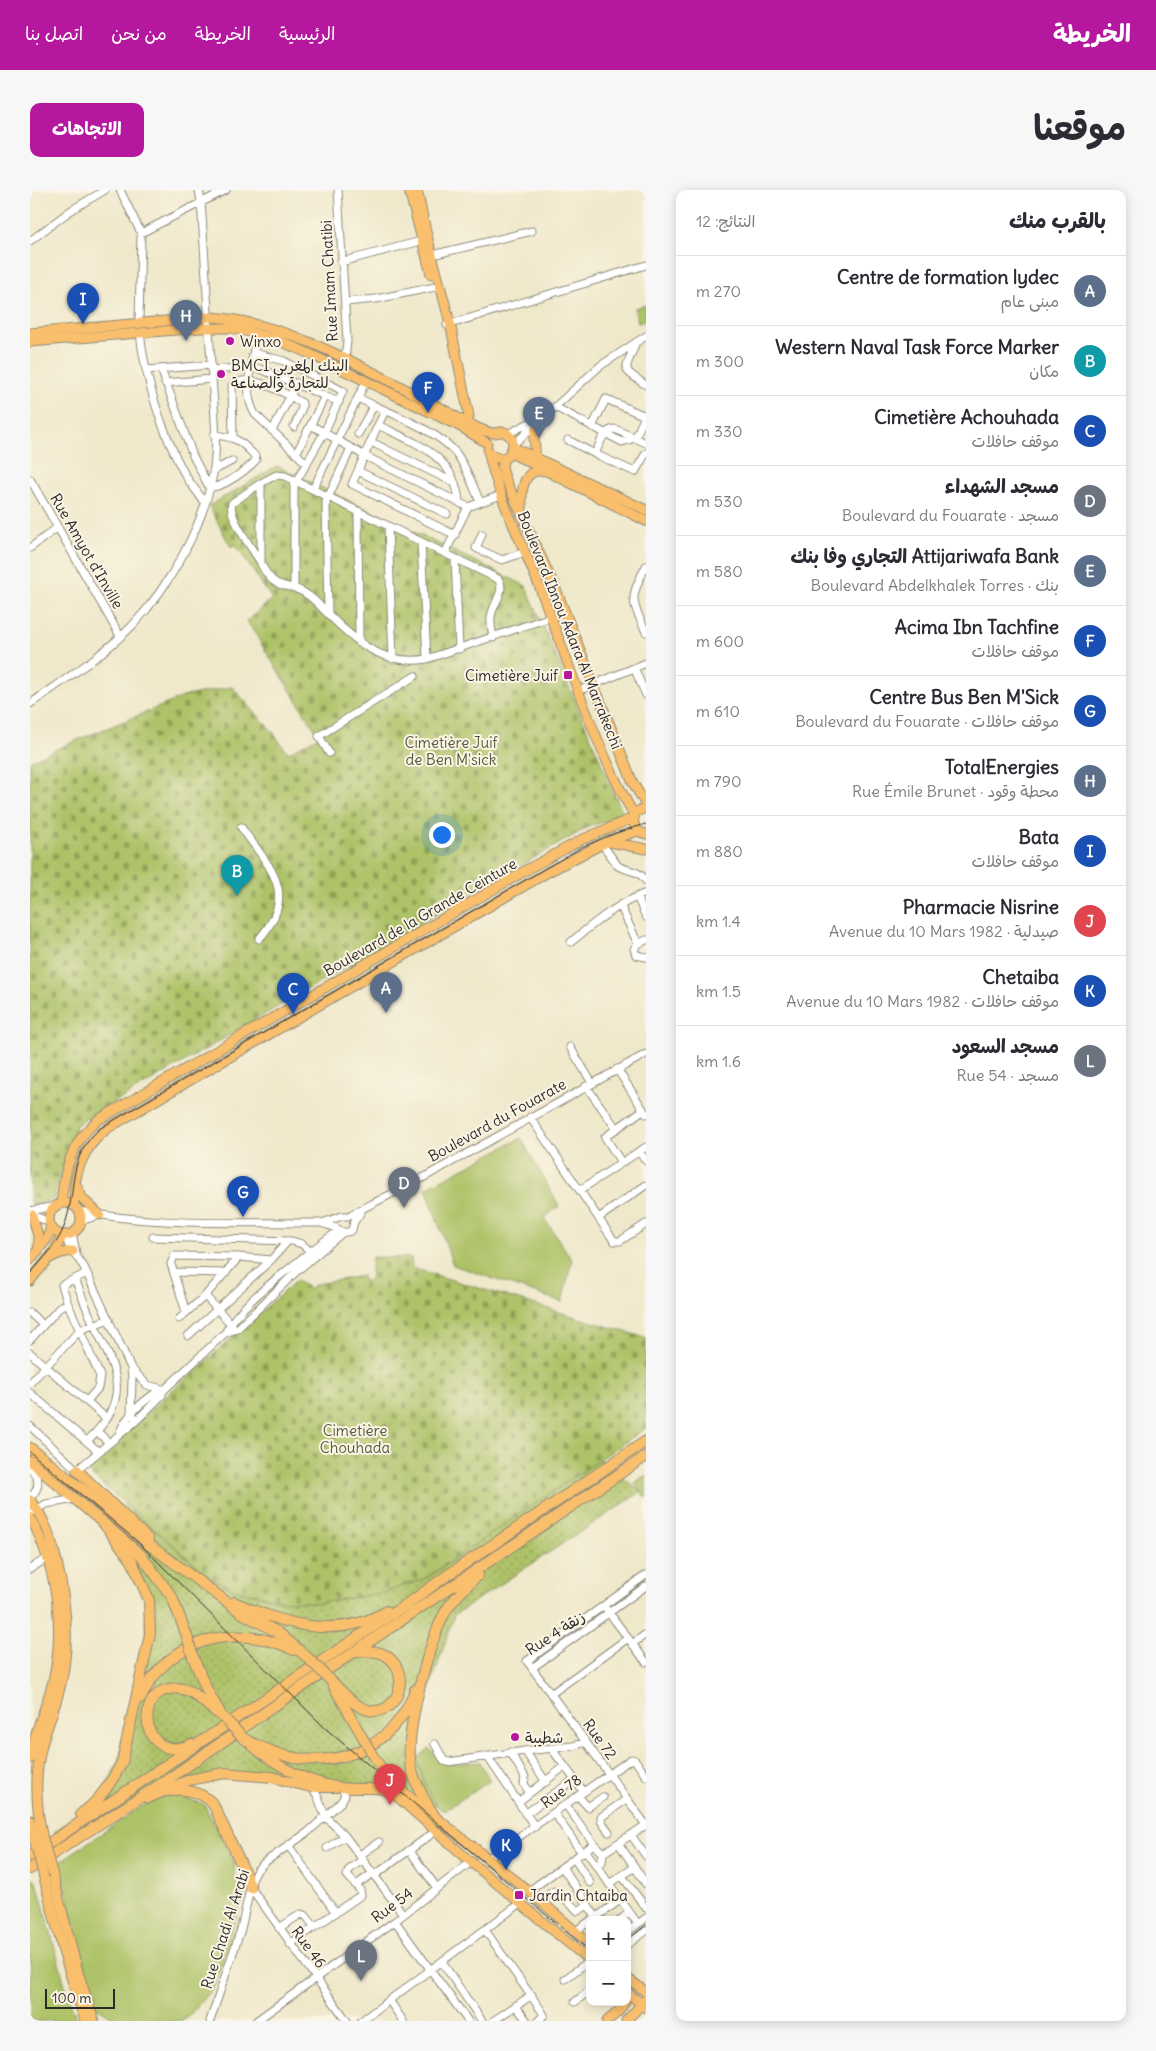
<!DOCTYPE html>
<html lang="ar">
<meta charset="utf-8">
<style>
:root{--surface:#fff;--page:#f7f7f7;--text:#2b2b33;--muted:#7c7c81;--line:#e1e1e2;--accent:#b5179e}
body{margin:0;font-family:Delius,"Playpen Sans Arabic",sans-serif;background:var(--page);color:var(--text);direction:rtl}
.controls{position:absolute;right:15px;bottom:15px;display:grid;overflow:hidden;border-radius:10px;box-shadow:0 2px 12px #0003}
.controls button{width:45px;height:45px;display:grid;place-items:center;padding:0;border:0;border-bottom:1px solid var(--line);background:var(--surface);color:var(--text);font:25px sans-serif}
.scale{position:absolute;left:15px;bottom:12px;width:70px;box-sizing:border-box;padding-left:5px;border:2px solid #2b2b2b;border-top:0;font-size:14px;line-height:18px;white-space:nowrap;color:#2b2b2b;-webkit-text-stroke:4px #fcf5e5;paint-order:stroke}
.you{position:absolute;left:411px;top:644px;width:18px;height:18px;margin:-12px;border:4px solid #fff;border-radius:50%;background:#1a73e8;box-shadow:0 0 0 8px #1a73e833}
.badge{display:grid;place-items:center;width:32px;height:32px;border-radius:50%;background:var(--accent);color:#fff;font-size:16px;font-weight:700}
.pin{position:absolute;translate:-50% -41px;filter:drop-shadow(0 1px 2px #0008)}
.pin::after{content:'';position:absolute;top:26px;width:18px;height:15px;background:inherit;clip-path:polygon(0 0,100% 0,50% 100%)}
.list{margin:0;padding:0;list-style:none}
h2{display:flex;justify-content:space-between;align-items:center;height:65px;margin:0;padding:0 20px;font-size:21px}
h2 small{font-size:16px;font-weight:400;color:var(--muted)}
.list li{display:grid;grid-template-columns:32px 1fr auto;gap:15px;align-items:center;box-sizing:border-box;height:70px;padding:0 20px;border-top:1px solid var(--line)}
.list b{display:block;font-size:19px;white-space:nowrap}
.list p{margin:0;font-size:16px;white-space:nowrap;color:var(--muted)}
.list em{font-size:16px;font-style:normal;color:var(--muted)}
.map{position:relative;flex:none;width:616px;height:1831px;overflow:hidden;direction:ltr;border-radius:10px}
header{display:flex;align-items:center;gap:30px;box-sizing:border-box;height:70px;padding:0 25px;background:var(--accent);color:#fff}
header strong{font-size:24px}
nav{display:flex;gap:28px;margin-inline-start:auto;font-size:18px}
.intro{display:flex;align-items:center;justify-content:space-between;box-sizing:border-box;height:120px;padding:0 30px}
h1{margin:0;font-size:35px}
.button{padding:12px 22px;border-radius:10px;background:var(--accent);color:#fff;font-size:18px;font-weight:700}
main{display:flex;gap:30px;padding:0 30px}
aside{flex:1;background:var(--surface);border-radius:10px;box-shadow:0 2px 12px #0003}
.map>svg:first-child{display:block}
</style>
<header>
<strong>الخريطة</strong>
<nav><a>الرئيسية</a><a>الخريطة</a><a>من نحن</a><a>اتصل بنا</a></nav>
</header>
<div class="intro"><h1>موقعنا</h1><a class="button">الاتجاهات</a></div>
<main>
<aside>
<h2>بالقرب منك<small>النتائج: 12</small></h2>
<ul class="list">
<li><span class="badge" style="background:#5c6f8a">A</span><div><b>Centre de formation lydec</b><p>مبنى عام</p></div><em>270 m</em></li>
<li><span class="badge" style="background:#0f9aa8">B</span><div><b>Western Naval Task Force Marker</b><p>مكان</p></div><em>300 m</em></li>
<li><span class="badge" style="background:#1a4fb4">C</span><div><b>Cimetière Achouhada</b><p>موقف حافلات</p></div><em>330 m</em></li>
<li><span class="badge" style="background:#6b7280">D</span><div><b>مسجد الشهداء</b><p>مسجد · Boulevard du Fouarate</p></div><em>530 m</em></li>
<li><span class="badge" style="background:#5c6f8a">E</span><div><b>Attijariwafa Bank التجاري وفا بنك</b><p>بنك · Boulevard Abdelkhalek Torres</p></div><em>580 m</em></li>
<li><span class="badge" style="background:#1a4fb4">F</span><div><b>Acima Ibn Tachfine</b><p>موقف حافلات</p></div><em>600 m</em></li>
<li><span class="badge" style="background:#1a4fb4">G</span><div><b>Centre Bus Ben M'Sick</b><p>موقف حافلات · Boulevard du Fouarate</p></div><em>610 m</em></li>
<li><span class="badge" style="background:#5c6f8a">H</span><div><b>TotalEnergies</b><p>محطة وقود · Rue Émile Brunet</p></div><em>790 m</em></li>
<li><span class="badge" style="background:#1a4fb4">I</span><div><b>Bata</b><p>موقف حافلات</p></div><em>880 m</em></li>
<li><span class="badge" style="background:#e0444e">J</span><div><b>Pharmacie Nisrine</b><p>صيدلية · Avenue du 10 Mars 1982</p></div><em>1.4 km</em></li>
<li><span class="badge" style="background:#1a4fb4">K</span><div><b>Chetaiba</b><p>موقف حافلات · Avenue du 10 Mars 1982</p></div><em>1.5 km</em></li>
<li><span class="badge" style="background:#6b7280">L</span><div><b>مسجد السعود</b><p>مسجد · Rue 54</p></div><em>1.6 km</em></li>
</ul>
</aside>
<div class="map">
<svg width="616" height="1831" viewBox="0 0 616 1831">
<defs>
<pattern id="grass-dots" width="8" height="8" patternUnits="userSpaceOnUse" patternTransform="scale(1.25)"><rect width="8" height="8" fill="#aec267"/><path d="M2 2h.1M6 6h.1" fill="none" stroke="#8e9e55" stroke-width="1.8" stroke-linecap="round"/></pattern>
<pattern id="cemetery-stones" width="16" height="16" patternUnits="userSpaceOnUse" patternTransform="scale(1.25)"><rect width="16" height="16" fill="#aec267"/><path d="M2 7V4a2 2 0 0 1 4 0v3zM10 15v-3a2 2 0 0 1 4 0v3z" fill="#8e9e55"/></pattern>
</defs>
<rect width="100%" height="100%" fill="#fcf5e5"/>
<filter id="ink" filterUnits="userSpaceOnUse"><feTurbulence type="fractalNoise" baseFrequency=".02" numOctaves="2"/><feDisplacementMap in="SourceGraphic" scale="10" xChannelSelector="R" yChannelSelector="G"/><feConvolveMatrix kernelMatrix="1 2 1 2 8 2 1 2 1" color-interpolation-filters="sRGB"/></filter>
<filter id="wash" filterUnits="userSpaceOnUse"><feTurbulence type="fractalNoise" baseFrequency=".0096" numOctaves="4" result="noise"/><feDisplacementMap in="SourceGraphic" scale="20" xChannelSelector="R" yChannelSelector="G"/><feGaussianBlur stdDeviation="1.12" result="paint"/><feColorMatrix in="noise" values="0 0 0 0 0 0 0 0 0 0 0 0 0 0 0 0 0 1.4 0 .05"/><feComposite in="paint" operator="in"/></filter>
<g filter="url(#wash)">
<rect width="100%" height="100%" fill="#efe8ca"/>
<path fill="url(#grass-dots)" stroke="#6c7649" d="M 570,1269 L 611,1302 L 424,1425 L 390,1529 L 387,1569 L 391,1582 L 407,1616 L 355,1598 L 321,1596 L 226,1582 L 125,1601 L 34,1657 L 24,1642 L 71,1607 L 90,1567 L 115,1466 L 117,1399 L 75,1333 L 95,1314 L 181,1388 L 206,1400 L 249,1410 L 396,1388 Z"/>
<path fill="url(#cemetery-stones)" stroke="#6c7649" d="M 247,276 L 496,396 L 594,626 L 560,636 L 367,747 L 46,935 L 23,1010 L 7,1014 L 0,1013 L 0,571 L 43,552 L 156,506 L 202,497 L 242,541 L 258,563 L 289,546 L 217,431 L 242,409 L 205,354 L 201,357 L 179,316 Z
M 342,1067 L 381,1068 L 382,1078 L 616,1148 L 616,1238 L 396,1388 L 353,1403 L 288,1413 L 249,1410 L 206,1400 L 181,1388 L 54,1279 L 267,1090 L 279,1099 L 286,1094 L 332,1086 L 333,1091 L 340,1090 Z"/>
<path fill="#aec267" stroke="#6c7649" d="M 616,115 L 616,131 L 608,133 L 605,118 Z
M 491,948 L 529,1016 L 514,1028 L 542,1070 L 532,1112 L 423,1075 L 396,998 Z
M 616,1285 L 616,1308 L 605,1293 Z
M 399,1558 L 413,1574 L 450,1572 L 460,1591 L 413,1621 C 398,1610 392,1585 387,1569 Z
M 147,1606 L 174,1614 L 204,1672 L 205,1686 L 216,1700 L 184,1796 L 157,1828 L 152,1831 L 89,1831 L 65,1816 L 29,1672 L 126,1607 Z
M 1,1688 L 7,1692 L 37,1803 L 47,1831 L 0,1831 Z"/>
</g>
<g filter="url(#ink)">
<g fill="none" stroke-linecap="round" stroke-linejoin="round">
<defs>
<path id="minor" d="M 90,0 L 111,43 L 109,133
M 308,0 L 317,151 L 314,180
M 111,43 L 196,0
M 0,51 L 40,21 L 75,0
M 398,66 L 502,41
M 311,72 L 395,50
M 316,112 L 346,109 L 405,97 L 410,98
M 417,135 L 616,75
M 110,143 C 115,189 132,242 154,283 C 160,294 168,302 174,312
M 227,144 C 223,170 211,200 225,224 L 277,274
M 606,152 C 596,181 588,177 616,195
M 224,163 L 254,171 L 313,201 L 294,243 L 266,292
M 131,179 L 163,266 L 179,297 C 192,299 218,279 226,270 L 225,266 C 210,250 206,247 184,245
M 116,180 L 181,175
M 181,180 L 222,177 L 233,180 L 309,212
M 135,193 L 182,189
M 328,208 C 355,221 408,240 426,263 C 437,278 443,296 450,312
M 525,217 L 592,252 L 605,248 L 616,224
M 281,235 L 335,266 L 438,317 L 471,305
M 348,235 L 355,221
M 562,237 L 576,209 L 615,226
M 242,241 L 267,193
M 328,244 L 344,215
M 478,244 L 514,225
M 203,247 L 202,196 C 215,180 259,205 272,213 L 272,218 L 264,237
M 538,250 L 565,264
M 341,252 L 425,293
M 616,253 L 585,239 C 573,240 570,254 565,264 L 605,282 L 616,263
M 484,254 L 570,176 L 616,146
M 266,264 L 295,206
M 183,281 L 202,271
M 328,281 L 417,324
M 0,289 L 90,446
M 264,291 L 264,398 C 279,403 287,413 298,424 C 327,453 353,476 397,469 L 521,427
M 283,299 L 336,191
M 328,321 L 329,453
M 358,336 L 363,469
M 452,344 L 446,358 L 472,370 L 495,362
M 425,345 L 322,294 L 348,235 C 385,253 425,265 429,312
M 391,352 L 397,469
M 0,358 L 28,337
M 415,363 L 438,317
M 425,369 L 429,459
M 231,373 C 224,361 197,326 202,313 L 231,293
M 616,376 C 599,409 601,409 616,442
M 264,398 C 245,395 240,391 231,374 L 231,293 L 246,285 L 255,286 L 468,389 C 477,400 462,415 461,427 C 460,434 462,441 463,448
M 298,424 L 296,312 L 321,258
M 604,478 L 616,505
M 548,501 L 616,473
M 0,514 C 34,490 72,466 102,436 C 139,397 173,337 183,284 C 189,250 183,209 181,174 C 178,120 175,66 171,12 L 169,0
M 299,563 L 289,546 L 385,486
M 211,637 C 239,677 270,703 229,749
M 572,654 L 588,676 C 599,682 608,679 616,691
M 607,707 L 616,727
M 590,715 L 608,754
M 616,750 L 608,754 L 604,759 L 606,765 L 616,767
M 541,752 C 564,733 587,714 616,703
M 540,857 L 562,893
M 587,879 L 616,924
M 556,896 L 586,938
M 500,927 L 584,1051 L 590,1051 L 616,1034
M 609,961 L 616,971
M 591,972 L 575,947 L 613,920
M 550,1000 L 616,957
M 0,1021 L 25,1016
M 49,1021 C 123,1036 203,1032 278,1033 L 292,1033 L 312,1026 L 318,1026 L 389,990 L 616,864
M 0,1024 L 19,1032
M 570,1027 L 616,995
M 51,1031 L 69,1025
M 292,1033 C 296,1035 302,1036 306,1038 C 312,1041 314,1045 322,1040 L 324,1032 L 331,1022
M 42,1043 L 46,1063
M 35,1045 L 39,1056 L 54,1077 L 101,1178 L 102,1190 L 101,1223 L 107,1230
M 123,1047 L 262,1051 L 272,1054 L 281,1062
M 144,1082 L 196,1083
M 45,1089 C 51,1104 57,1120 64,1135 C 88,1183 102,1209 57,1251
M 175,1106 L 202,1135
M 156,1122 L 141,1074 L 144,1066 L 209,1067 L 241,1070
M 0,1123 L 13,1135
M 149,1129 L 175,1106 L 209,1067
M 195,1143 L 207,1139 L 268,1080 L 312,1043
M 158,1146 L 241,1070 L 258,1051
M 0,1150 L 31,1116 L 38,1114
M 0,1163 L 76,1228
M 101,1178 L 117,1195 L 132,1199
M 0,1193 L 50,1140 L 79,1129
M 0,1203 L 69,1262
M 57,1211 L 68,1198 L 70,1186 L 38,1114 L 32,1095 L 57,1083
M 0,1236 L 47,1280 L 107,1230 L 132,1205 L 133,1201 L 195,1143 C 209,1116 243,1092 266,1073 C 280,1062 294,1050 309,1041
M 67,1241 L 79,1253
M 89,1244 C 97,1224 110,1214 128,1201 L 133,1201
M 0,1278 C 10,1288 11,1297 0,1308
M 0,1323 L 16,1314 L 46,1309
M 0,1379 L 17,1368
M 616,1385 L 497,1471 L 616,1635
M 577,1420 L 616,1472
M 602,1454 L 616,1444
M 502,1478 L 616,1396
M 521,1504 L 598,1448
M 405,1554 L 414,1571 L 418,1572 L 495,1561 L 543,1556 L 556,1552
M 521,1558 L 554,1602
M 495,1561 L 516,1592
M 480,1562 L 495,1587 L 494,1594 L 500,1603
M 457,1566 L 505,1637
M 281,1597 L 287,1605 L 295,1626 L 315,1646 L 373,1724
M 548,1606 L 558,1617 L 573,1607
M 488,1612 L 534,1577
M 536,1615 L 564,1654 L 573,1663 L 572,1672 L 566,1676
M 524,1623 L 552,1663
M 495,1624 L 544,1590
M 579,1642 L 571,1631 L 571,1627 L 597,1609
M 601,1645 L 616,1666
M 589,1654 L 616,1694
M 258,1655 L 306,1723
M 297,1658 L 315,1646
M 379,1660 L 407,1698
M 556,1661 L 608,1734
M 573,1663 L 616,1635
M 330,1665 L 349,1652
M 544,1668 L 560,1693
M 457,1669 L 601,1569 L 605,1570 L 616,1586
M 532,1677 L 566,1727
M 345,1685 L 406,1641
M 592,1686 L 616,1718
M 579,1694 L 605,1677
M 326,1695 L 343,1683
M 221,1698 L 317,1831
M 499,1701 L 564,1654
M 510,1710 L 524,1701 L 529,1703 L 548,1721 L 558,1715
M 564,1729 L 590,1710
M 590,1730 L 599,1723
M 365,1731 L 438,1831
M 249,1738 L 271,1724 L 276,1726 L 285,1737
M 455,1740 L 511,1820 L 514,1825 L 508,1831
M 546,1741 L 560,1731
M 597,1742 L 616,1728
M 260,1754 L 331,1705 L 330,1700 L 317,1685 L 319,1680 L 333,1669
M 597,1755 L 616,1741
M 412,1772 L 452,1831
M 535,1789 L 559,1771
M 359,1810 L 373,1831
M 545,1812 L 560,1800
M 486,1816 L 497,1831
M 180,1831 L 211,1739 L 222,1690 L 227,1680 L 235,1672 L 278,1642 L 311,1612 L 315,1605 L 312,1598
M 226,1831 L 365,1731 L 441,1672
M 331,1831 L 491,1713
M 463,1831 L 502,1805"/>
<path id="major" d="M 379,0 L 401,84
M 387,0 L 398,50 L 420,133 L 439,226 L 436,236
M 0,143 L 180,127 C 255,131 336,179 402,213 C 415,220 451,243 464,243 C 468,243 471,241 475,242 L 482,248 L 483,257 L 478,266 C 470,270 464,268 458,262
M 0,152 L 170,138 L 202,138 L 219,142 L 245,149 L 280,164 L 431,237 L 457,253
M 483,257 L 616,320
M 458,260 C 468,308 492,352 510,398 C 539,474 564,554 604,625
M 481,263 L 616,331
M 474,268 L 472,277 L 475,288 L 527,402 L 603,593 L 616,615
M 506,268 L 504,249 L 507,234
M 492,319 C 491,302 492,277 516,281
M 616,618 L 606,622 L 603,631 L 607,641 L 616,644
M 580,652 L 616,659
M 46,995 L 53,1009 L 70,1025
M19 1029a16 16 0 1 1 32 0a16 16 0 1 1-32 0Z
M 31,1014 C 34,980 41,952 68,930 L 500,678 L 551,650 L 603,628
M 44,1016 C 43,984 52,958 78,938 L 518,682 L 572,654 L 607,641
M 2,1025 L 9,1049 L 8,1061
M 20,1068 L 31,1063 L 43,1061
M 0,1070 L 17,1049 L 21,1037
M 0,1091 L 23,1063 L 33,1045
M 0,1310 C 15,1327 22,1350 27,1372 C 36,1410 40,1451 32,1489 C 28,1511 18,1533 12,1555 C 4,1586 6,1618 13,1649
M 0,1327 C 27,1377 36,1440 22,1495 C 15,1520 4,1543 0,1569
M 302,1494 L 333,1548
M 221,1555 C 247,1577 281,1594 315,1598 C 332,1600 348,1595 364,1604 L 441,1672 L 560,1771
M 344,1567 L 357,1586 L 370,1599 L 499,1701 L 560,1754
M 0,1630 L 5,1652
M 22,1682 L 48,1782 L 64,1831
M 14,1688 L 33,1761 L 55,1831
M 597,1788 L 616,1802
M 597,1802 L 616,1818
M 577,1831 L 588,1822 L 595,1812
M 596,1831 L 616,1809"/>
<path id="highway" d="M 0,1258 L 53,1300 L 103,1343 L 212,1423 L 249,1443 L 279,1469
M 0,1271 L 111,1365 L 142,1407 L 157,1446
M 47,1280 L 118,1349
M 204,1412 C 253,1434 307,1451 357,1421
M 163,1467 L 176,1498 L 190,1523
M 299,1489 C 310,1499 323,1516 338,1520 C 370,1528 383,1478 353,1464 C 345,1460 335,1462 326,1462
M 111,1508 C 138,1447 207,1432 264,1460
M 212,1547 C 221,1554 232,1557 243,1562 C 301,1583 363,1561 385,1500
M 162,1554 C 108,1579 101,1489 153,1499 C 168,1502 177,1518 191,1525
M 138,1601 C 154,1598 171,1601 183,1614 L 212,1676 L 221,1698
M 118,1608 L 159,1590 L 194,1583 L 242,1587 L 281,1597 L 306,1597
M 51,1624 C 70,1611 82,1592 92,1572 L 120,1444 L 119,1410 L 102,1371 L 71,1330
M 406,1628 C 395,1612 386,1596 381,1577 C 374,1544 399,1448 417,1419 C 425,1407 437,1396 448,1385
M 0,1666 L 383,1410 L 412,1389 L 616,1251
M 0,1679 L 134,1592 L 263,1503 L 616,1266"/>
</defs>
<use href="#minor" stroke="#8d8a7a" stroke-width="9"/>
<use href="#major" stroke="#8d8a7a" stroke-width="11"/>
<use href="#highway" stroke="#8d8a7a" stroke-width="12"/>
<use href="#minor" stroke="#fff" stroke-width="7"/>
<use href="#major" stroke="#f9bf6d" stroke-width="9"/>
<use href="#highway" stroke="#f9bf6d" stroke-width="10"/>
<path stroke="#2b2b2b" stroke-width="1" d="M 0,1084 C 13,1069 27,1055 34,1037 C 48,999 36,969 69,939 L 552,657 L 585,643 L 616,634
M 0,1262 L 108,1352 L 296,1539 L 560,1762
M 597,1750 L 616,1735"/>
<defs>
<path id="major-bridge" d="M 333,1548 L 344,1567
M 13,1649 L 22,1682
M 5,1652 L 14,1688"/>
<path id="highway-bridge" d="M 157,1446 L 163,1467
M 279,1469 L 299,1489
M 193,1527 L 212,1547"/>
</defs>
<use href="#major-bridge" stroke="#8d8a7a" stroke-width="11" stroke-linecap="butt"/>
<use href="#highway-bridge" stroke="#8d8a7a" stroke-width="12" stroke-linecap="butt"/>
<use href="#major-bridge" stroke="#f9bf6d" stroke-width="9"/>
<use href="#highway-bridge" stroke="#f9bf6d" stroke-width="10"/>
</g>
</g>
<g fill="#b5179e" stroke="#fcf5e5" stroke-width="2">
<circle cx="200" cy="151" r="5"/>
<circle cx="191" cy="184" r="5"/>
<rect x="533" y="480" width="10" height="10" rx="2.5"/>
<circle cx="485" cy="1547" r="5"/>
<rect x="484" y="1700" width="10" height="10" rx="2.5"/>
</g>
<g text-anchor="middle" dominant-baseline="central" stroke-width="4" stroke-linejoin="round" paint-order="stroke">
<g font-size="15" fill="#2b2b2b" stroke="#fcf5e5">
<text transform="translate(299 91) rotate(-93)">Rue Imam Chatibi</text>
<text transform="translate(57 361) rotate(60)">Rue Amyot d'Inville</text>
<text transform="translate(540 440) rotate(68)">Boulevard Ibnou Adara Al Marrakechi</text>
<text transform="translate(390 727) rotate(-30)">Boulevard de la Grande Ceinture</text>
<text transform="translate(467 930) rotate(-29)">Boulevard du Fouarate</text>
<text transform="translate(525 1443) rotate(-33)">Rue 4 زنقة</text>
<text transform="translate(570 1549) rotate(54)">Rue 72</text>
<text transform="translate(531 1601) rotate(-36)">Rue 78</text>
<text transform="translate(362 1715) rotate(-37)">Rue 54</text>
<text transform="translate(195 1739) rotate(-72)">Rue Chadi Al Arabi</text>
<text transform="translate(279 1757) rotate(54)">Rue 46</text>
</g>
<g font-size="15" fill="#2b2b2b" stroke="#fcf5e5" text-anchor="start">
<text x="210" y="151">Winxo</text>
<text x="201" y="175">BMCI البنك المغربي<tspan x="201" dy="17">للتجارة والصناعة</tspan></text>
<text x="528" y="485" text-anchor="end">Cimetière Juif</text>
<text x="495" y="1547">شطيبة</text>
<text x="499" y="1705">Jardin Chtaiba</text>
</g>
<g font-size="15" fill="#52583d" stroke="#fcf5e5">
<text x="421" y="552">Cimetière Juif<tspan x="421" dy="17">de Ben M'sick</tspan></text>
<text x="325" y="1240">Cimetière<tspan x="325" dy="17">Chouhada</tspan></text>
</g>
</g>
</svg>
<div class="controls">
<button>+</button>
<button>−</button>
</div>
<div class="scale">100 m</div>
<div class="you"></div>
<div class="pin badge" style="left:356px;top:823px;background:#5c6f8a">A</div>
<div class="pin badge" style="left:207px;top:706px;background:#0f9aa8">B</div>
<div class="pin badge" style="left:263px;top:824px;background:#1a4fb4">C</div>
<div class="pin badge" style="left:374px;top:1018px;background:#6b7280">D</div>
<div class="pin badge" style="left:509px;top:248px;background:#5c6f8a">E</div>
<div class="pin badge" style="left:398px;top:223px;background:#1a4fb4">F</div>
<div class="pin badge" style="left:213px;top:1027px;background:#1a4fb4">G</div>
<div class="pin badge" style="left:156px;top:151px;background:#5c6f8a">H</div>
<div class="pin badge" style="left:53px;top:134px;background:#1a4fb4">I</div>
<div class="pin badge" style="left:360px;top:1615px;background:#e0444e">J</div>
<div class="pin badge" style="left:476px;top:1680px;background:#1a4fb4">K</div>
<div class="pin badge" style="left:331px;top:1791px;background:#6b7280">L</div>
</div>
</main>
